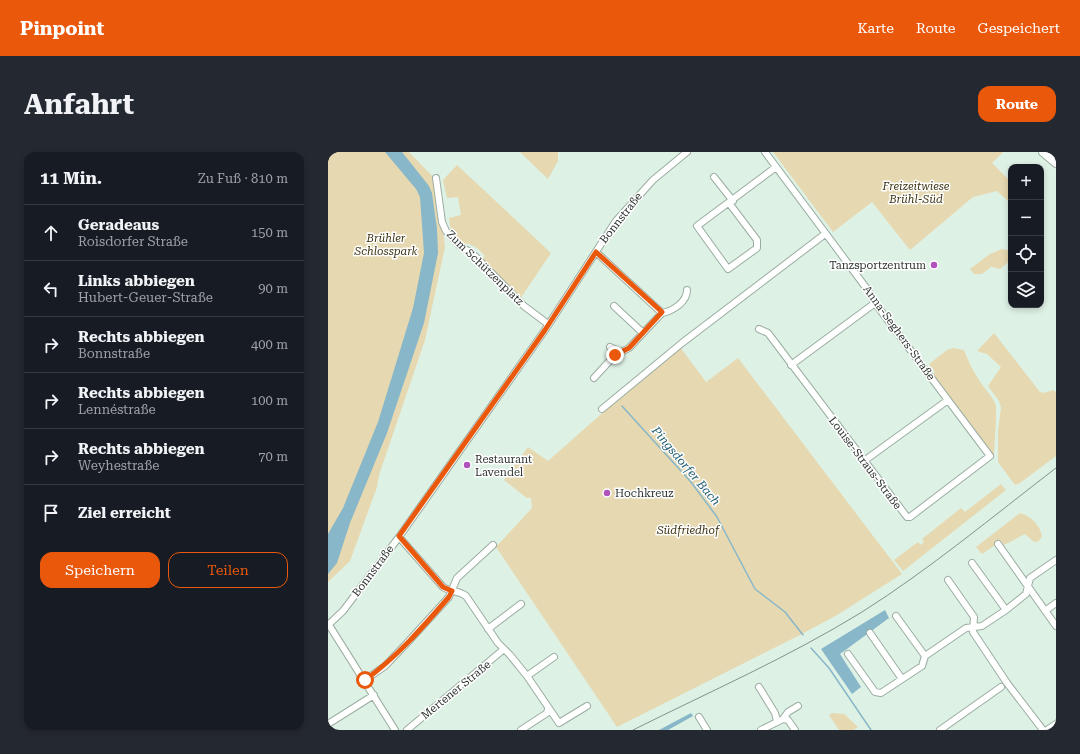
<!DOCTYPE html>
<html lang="de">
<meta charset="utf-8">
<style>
:root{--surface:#171b24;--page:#242831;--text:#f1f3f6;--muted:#9ea1a6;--line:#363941;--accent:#ea580c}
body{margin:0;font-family:"Roboto Serif",serif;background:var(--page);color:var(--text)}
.controls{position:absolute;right:12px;top:12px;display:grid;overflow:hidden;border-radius:8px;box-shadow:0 2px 6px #0003}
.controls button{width:36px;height:36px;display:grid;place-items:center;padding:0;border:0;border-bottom:1px solid var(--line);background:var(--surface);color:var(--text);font:20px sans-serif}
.stop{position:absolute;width:12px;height:12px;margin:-9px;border:3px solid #ea580c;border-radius:50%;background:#fff}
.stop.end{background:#ea580c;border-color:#fff;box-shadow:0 1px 4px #0008}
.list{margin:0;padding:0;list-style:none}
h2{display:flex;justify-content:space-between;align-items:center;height:52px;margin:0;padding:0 16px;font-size:17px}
h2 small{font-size:13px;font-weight:400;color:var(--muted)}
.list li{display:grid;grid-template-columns:26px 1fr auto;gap:12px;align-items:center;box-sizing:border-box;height:56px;padding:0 16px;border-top:1px solid var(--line)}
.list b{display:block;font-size:15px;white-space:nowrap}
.list p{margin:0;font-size:13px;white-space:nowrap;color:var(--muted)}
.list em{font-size:13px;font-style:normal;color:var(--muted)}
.actions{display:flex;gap:8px;padding:12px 16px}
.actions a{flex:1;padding:9px 0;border:1px solid var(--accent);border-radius:12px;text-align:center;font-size:14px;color:var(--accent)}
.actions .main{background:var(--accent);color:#fff}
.icon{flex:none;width:22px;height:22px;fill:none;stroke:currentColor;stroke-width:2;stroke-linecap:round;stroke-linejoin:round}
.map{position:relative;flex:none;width:728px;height:578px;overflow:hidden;border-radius:12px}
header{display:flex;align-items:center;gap:24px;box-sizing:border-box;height:56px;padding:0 20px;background:var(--accent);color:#fff}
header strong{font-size:19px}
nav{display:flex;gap:22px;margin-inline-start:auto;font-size:14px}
.intro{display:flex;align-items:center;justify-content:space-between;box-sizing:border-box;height:96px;padding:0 24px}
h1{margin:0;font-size:28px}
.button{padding:10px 18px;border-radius:12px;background:var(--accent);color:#fff;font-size:14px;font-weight:700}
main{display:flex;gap:24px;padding:0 24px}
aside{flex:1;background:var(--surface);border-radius:12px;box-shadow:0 2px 6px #0003}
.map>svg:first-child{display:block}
</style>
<header>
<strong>Pinpoint</strong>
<nav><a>Karte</a><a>Route</a><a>Gespeichert</a></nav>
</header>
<div class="intro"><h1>Anfahrt</h1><a class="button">Route</a></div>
<main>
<aside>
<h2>11 Min.<small>Zu Fuß · 810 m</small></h2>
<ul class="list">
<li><svg class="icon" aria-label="ahead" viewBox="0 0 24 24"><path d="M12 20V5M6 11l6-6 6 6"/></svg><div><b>Geradeaus</b><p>Roisdorfer Straße</p></div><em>150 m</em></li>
<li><svg class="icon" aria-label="left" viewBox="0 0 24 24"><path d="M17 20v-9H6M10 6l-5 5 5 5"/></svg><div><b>Links abbiegen</b><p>Hubert-Geuer-Straße</p></div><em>90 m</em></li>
<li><svg class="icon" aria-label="right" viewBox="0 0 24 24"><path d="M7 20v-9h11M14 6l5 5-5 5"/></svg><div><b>Rechts abbiegen</b><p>Bonnstraße</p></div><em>400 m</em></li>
<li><svg class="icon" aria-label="right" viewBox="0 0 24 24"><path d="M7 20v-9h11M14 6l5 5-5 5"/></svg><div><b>Rechts abbiegen</b><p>Lennéstraße</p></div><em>100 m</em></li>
<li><svg class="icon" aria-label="right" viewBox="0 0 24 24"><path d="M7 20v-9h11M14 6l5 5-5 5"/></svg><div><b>Rechts abbiegen</b><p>Weyhestraße</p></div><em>70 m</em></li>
<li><svg class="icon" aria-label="arrive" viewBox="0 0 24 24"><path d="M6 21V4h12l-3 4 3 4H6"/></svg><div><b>Ziel erreicht</b></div></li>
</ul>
<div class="actions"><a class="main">Speichern</a><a>Teilen</a></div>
</aside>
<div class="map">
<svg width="728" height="578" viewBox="0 0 728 578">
<rect width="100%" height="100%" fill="#def1e5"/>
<path fill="#e6d8b0" d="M 0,0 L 81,0 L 106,26 L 113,60 L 117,95 L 97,188 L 51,323 L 49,335 L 22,409 L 0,430 Z
M 192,0 L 230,0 L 230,9 L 220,27 Z
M 445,0 L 675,0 L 664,11 L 683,30 L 683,48 L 681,50 L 669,39 L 645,45 L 582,98 L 544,50 L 505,80 Z
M 129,13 L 223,101 L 192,147 L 154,107 L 157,104 L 149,96 L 139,91 L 137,95 L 123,81 L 121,66 L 133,63 L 130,45 L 119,46 L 115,28 Z
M 674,97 L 683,99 L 683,108 L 672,117 L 663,115 L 654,122 L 646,122 L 642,117 L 662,102 Z
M 666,181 L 712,240 L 715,241 L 726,238 L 728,241 L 728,304 L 692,331 L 687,333 L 670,310 L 670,279 L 673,256 L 671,249 L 660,234 L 673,215 L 659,202 L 649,199 Z
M 352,195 L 378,230 L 410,206 L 574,422 L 509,463 L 470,484 L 289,575 L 168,395 L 204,356 L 203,346 L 199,346 L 176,328 L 200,295 L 220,309 L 289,248 Z
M 625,196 L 636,198 C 640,209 646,221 653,231 C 657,237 664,244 667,251 C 670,257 666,295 666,306 L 604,223 L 607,220 L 601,212 L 619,198 Z
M 673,332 L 678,338 L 575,419 L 566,408 L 590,390 L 593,393 L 596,390 L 594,387 L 633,356 L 637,360 Z
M 692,361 C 703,364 712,373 714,384 L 711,389 L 706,390 L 697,382 L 676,393 L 673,389 L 654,402 L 648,395 Z
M 504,561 L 516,562 L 530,575 L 525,578 L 511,578 L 501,563 Z"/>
<path fill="#88b7c9" d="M 57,0 L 74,0 L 101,34 L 104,41 L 109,77 L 110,101 L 96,171 L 59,281 L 22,371 L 9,411 L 0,422 L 0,382 L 15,356 L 50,270 L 85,156 L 96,101 L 92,45 L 88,37 Z
M 557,458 L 561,466 L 512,502 L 533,535 L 524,542 L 493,497 Z
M 363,561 L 365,564 L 340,578 L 331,578 Z"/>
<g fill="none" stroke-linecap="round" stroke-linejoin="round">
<path stroke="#88b7c9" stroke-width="1.5" d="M 294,254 L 363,330 L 389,365 L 427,437 L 457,460 L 475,483
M 483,496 L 501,516 L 543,578"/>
<defs>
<path id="street" d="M 386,25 L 405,49
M 108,26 L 114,70 L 118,79 L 132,94 L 145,102 L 196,154 L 220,172
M 401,51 L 429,88 L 429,96 L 400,117 L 369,74 L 448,15
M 268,100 L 334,161 C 345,159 359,150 359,138
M 286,154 L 315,181
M 431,177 L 440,181 L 579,365 L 582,365 L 662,304 L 547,151 L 539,137 L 437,0
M 282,195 L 292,200
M 463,213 L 547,151
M 266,226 L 287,203 L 301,196 L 334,161
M 274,257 L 354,191 L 497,82
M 536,309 L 620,248
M 71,385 L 115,435 C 122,440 130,438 138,444 L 170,491 L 182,503 L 199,524 L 231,571 L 259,554
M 670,392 L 728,474
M 644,411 L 678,458
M 620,428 L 646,465 L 645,480 L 679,531 L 715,578
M 717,459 L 728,451
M 568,464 L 597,504
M 0,473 L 15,459 L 71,385 L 217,178 L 288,69 L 325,28 L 359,0
M 1,473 L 67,578
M 160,477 L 193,452
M 542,481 L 574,527
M 520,502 L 547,540 L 553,541 L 594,514 L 597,504 L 638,476 L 654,474 L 678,458 L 698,442 L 702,426 L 728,408
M 199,524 L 226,505
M 37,528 L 57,514 L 79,491 L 121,445 L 129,426 L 165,393
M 431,535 L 447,561 L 449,569
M 371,565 L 379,578
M 455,567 L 460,560 L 470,554
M 0,572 L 46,543
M 79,578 L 176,497
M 193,578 L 219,561 L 220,557
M 433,578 L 455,567 L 460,568 L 467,578
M 612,578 L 673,535
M 719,578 L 728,572"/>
<path id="secondary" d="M 715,0 L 728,11"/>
</defs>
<use href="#street" stroke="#9bada2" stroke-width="8"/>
<use href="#secondary" stroke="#9bada2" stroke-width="10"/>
<use href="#street" stroke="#fff" stroke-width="6"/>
<use href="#secondary" stroke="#fff" stroke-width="8"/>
<path stroke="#85928a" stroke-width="1" d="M 305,578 C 381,540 461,505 534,460 C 602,417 664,365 728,316"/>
</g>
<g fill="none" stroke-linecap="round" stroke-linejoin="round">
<path stroke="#ea580c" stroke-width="5" d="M 37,528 C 69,505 95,475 121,445 L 124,439 L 115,435 L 71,384 L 217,178 L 268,100 L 334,160 L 301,196 L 287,203"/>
</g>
<g fill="#b052bb" stroke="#fff" stroke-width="1.5">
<circle cx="606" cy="113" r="4"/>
<circle cx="139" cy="313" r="4"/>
<circle cx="279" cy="341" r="4"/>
</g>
<g text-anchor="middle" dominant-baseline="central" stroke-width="3" stroke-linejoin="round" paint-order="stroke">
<g font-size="11" font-style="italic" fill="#3d3210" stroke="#fff">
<text x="588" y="34">Freizeitwiese<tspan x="588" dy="13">Brühl-Süd</tspan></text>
<text x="58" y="86">Brühler<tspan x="58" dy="13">Schlosspark</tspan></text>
<text x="360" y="378">Südfriedhof</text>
</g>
<g font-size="11" fill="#2b322e" stroke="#fff">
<text transform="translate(293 66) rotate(-52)">Bonnstraße</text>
<text transform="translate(157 116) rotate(44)">Zum Schützenplatz</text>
<text transform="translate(571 181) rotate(54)">Anna-Seghers-Straße</text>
<text transform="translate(537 311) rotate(53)">Louise-Straus-Straße</text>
<text transform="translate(45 419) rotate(-53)">Bonnstraße</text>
<text transform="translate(128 538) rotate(-39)">Mertener Straße</text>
</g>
<g font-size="11" fill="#2b322e" stroke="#fff" text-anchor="start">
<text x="598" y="113" text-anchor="end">Tanzsportzentrum</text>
<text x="147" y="307">Restaurant<tspan x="147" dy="13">Lavendel</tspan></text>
<text x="287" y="341">Hochkreuz</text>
</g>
<g font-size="12" font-style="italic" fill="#235f73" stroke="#fff">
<text transform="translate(358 314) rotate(50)">Pingsdorfer Bach</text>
</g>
</g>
</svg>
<div class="controls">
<button>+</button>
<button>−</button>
<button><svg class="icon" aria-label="locate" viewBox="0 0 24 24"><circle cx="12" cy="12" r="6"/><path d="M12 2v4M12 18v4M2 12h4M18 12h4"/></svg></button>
<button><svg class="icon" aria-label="layers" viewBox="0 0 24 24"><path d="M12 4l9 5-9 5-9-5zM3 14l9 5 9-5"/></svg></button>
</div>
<div class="stop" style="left:37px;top:528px"></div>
<div class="stop end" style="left:287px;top:203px"></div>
</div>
</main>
